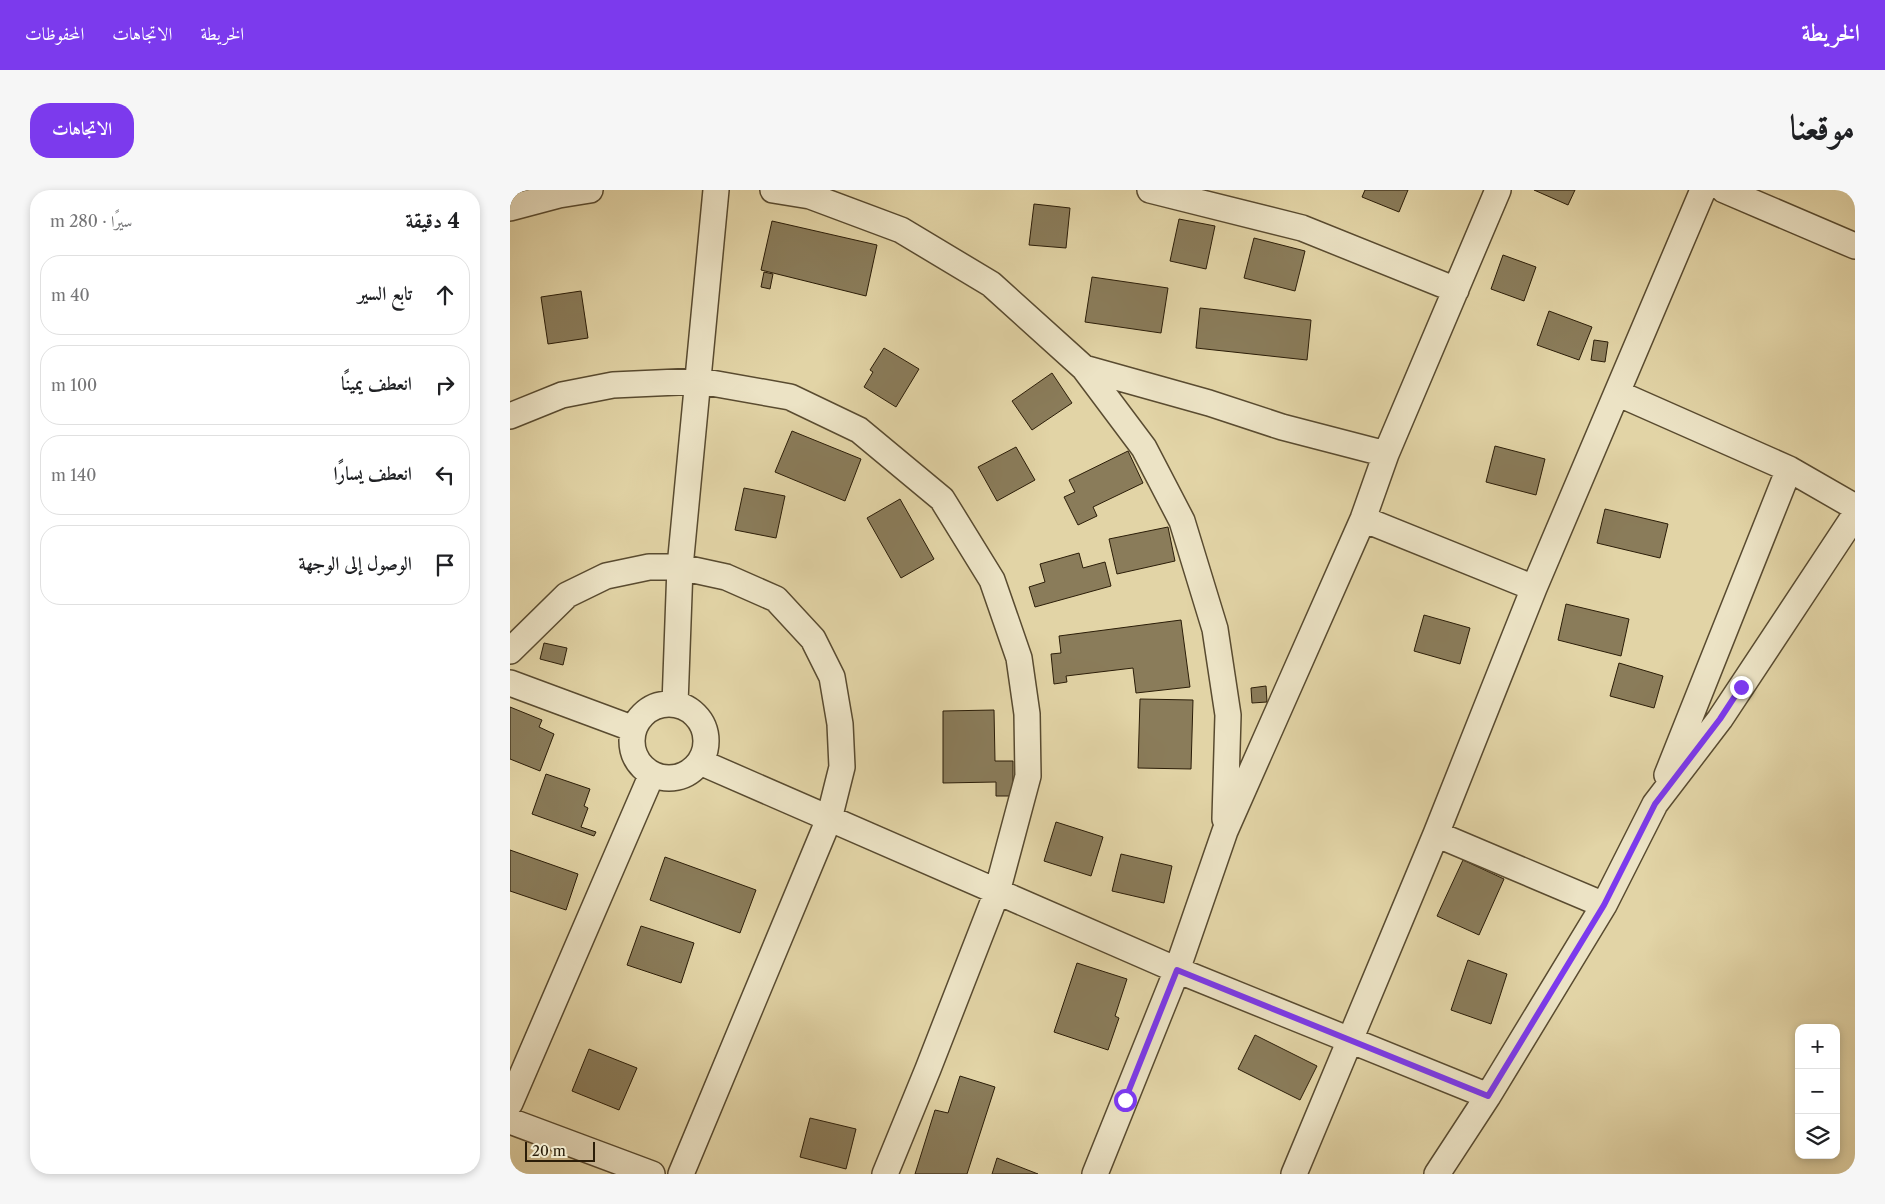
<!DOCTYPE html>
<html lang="ar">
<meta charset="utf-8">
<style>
:root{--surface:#fff;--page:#f6f6f6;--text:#202124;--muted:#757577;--line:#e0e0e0;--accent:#7c3aed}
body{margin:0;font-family:"Libre Caslon Text",Amiri,serif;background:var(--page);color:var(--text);direction:rtl}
.controls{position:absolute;right:15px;bottom:15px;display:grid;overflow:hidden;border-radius:10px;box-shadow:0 2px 8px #0003}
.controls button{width:45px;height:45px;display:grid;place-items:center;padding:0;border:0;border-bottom:1px solid var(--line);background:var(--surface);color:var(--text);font:25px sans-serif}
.scale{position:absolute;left:15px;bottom:12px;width:70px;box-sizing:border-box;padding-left:5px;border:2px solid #2b1d08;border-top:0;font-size:14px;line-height:18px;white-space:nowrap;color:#2b1d08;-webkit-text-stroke:4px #ece3c5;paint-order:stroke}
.stop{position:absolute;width:15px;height:15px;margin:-11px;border:4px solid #7c3aed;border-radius:50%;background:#fff}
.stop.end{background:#7c3aed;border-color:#fff;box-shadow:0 1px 5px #0008}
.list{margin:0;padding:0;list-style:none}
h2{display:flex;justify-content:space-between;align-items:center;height:65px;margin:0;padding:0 20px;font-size:21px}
h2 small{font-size:16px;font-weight:400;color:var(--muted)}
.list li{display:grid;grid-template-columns:32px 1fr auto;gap:15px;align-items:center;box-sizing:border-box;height:80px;margin:0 10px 10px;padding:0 10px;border:1px solid var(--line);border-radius:20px}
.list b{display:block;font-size:19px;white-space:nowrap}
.list em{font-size:16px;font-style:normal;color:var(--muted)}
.icon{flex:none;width:28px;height:28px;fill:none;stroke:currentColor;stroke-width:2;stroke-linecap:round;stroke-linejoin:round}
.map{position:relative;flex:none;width:1345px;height:984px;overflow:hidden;direction:ltr;border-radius:20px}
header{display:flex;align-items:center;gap:30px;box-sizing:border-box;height:70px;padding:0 25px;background:var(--accent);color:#fff}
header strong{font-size:24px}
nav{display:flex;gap:28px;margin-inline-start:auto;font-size:18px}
.intro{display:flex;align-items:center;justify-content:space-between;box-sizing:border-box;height:120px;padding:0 30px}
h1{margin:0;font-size:35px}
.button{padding:12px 22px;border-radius:20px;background:var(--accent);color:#fff;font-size:18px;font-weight:700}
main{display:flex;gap:30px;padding:0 30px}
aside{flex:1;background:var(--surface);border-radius:20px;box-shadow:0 2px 8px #0003}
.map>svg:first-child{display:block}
</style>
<header>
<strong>الخريطة</strong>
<nav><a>الخريطة</a><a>الاتجاهات</a><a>المحفوظات</a></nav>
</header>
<div class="intro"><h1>موقعنا</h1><a class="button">الاتجاهات</a></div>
<main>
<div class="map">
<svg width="1345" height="984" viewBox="0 0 1345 984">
<rect width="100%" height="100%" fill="#e2d4a6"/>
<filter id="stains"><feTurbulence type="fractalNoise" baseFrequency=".004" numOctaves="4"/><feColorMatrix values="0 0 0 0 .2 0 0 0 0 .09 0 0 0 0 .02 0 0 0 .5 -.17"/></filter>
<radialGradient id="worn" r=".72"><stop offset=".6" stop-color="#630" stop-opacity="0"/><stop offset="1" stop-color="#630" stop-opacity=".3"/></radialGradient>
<path fill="#8a7c5a" stroke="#2b1d08" d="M 855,0 L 898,0 L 889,22 L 852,7 Z
M 1024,0 L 1065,0 L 1058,15 Z
M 524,14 L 560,18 L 556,58 L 519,55 Z
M 669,29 L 705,36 L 696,79 L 660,71 Z
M 262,31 L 367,55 L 356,106 L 251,80 Z
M 744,48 L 795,61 L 785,101 L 734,88 Z
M 993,65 L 1026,77 L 1014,111 L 981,99 Z
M 254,82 L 263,84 L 260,99 L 251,97 Z
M 582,87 L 658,98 L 651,143 L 575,132 Z
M 71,101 L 78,148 L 38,154 L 31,107 Z
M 690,118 L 801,130 L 797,170 L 686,158 Z
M 1039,121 L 1082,137 L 1069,170 L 1027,155 Z
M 1084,150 L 1098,152 L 1095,172 L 1081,170 Z
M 374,158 L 409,179 L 386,217 L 354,197 L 363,182 L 360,180 Z
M 542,183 L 562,213 L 522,240 L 502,211 Z
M 282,241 L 351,269 L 335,311 L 265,282 Z
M 985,256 L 1035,269 L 1026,305 L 976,292 Z
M 506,257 L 525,290 L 487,311 L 468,277 Z
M 618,261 L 633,293 L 583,317 L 587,326 L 568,335 L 554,307 L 565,302 L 559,290 Z
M 234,298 L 275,306 L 266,348 L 225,340 Z
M 390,309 L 424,369 L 391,388 L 357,328 Z
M 1095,319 L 1158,334 L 1150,368 L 1087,353 Z
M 658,337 L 665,371 L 607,384 L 599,349 Z
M 569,363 L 573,378 L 595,372 L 601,396 L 525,417 L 519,397 L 535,392 L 530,374 Z
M 1056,414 L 1119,429 L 1111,466 L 1048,450 Z
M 914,425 L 960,438 L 950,474 L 904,461 Z
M 671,430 L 680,497 L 626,503 L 623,478 L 556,486 L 557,492 L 544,494 L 541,464 L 551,463 L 549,446 Z
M 34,453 L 57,458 L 53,475 L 30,469 Z
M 1109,473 L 1153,486 L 1144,518 L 1100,506 Z
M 756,496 L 757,512 L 742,513 L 741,498 Z
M 630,509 L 683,510 L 681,579 L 628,578 Z
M 0,517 L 32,530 L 29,537 L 44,544 L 30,581 L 0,569 Z
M 484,520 L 485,571 L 503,571 L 503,606 L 486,606 L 486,592 L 433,593 L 433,521 Z
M 36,584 L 80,599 L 74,616 L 78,618 L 71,637 L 86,642 L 84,646 L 22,624 Z
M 546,632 L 593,647 L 581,686 L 534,671 Z
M 0,660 L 68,684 L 56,720 L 0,701 Z
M 611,664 L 662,676 L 654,713 L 602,701 Z
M 155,667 L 246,700 L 230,743 L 140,710 Z
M 953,670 L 994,689 L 969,745 L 927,726 Z
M 131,736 L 184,753 L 171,793 L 117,775 Z
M 958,770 L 997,784 L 981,834 L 941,820 Z
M 567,773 L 617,789 L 605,826 L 609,828 L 598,860 L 544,842 Z
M 745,845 L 807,876 L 790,910 L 728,879 Z
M 79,859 L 127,878 L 109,920 L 62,901 Z
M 450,886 L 485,897 L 457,984 L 405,984 L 425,920 L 438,923 Z
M 300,928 L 346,939 L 336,979 L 290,967 Z
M 487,968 L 528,984 L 482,984 Z"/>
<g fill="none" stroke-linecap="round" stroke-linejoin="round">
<defs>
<path id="street" d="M 263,0 L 300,6 L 391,40 L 481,94 L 574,178 L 634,258 L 672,331 L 705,439 L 718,525 L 715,629
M 640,0 L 792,38 L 946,100
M 1214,0 L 1345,56
M 0,18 L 49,5 L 80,0
M 574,178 L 699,213 L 772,237 L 876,264
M 1107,203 L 1279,279
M 0,226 L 52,205 L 103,195 L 190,191 L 280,207 L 349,240 L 432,309 L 482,390 L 509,468 L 517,524 L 518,586 L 487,702 L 418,879 L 375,984
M 853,329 L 1024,398
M 0,461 L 57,405 L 96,386 L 139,377 L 170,377 L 216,387 L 266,409 L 303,449 L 322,487 L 330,534 L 332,577 L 319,629 L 171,984
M 0,493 L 124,539
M 165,514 L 170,377 L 206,0
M122 551a37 37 0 1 1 74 0a37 37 0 1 1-74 0Z
M 190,572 L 667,780 L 978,906
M 1157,585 L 1279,279 L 1345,317
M 926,644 L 1094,715
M 0,913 L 142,584
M 0,931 L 142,984
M 585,984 L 667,780 L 715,641 L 853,329 L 876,264 L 988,0
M 784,984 L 926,644 L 1024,398 L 1193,0
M 927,984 L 978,906 L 1094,715 L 1145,614 L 1210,529 L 1345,325"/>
</defs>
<use href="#street" stroke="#594b30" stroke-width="28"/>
<use href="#street" stroke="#ece3c5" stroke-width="25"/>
</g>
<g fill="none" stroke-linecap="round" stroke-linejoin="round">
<path stroke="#7c3aed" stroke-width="6" d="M 615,910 L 667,780 L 978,906 L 1094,715 L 1145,614 L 1210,529 L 1231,497"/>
</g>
<rect width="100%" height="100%" filter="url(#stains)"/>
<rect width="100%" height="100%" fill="url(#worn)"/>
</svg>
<div class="controls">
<button>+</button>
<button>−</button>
<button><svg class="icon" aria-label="layers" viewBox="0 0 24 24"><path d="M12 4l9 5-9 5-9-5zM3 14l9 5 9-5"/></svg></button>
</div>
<div class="scale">20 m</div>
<div class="stop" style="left:615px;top:910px"></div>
<div class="stop end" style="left:1231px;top:497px"></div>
</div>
<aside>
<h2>4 دقيقة<small>سيرًا · 280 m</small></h2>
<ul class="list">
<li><svg class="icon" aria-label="ahead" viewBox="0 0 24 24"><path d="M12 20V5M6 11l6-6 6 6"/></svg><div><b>تابع السير</b></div><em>40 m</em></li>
<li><svg class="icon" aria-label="right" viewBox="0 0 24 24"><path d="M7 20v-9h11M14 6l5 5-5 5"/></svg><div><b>انعطف يمينًا</b></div><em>100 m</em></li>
<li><svg class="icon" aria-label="left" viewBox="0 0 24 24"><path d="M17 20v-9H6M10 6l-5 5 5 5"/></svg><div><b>انعطف يسارًا</b></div><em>140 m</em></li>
<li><svg class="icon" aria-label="arrive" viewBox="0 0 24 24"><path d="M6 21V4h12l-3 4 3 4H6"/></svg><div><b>الوصول إلى الوجهة</b></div></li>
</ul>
</aside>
</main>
